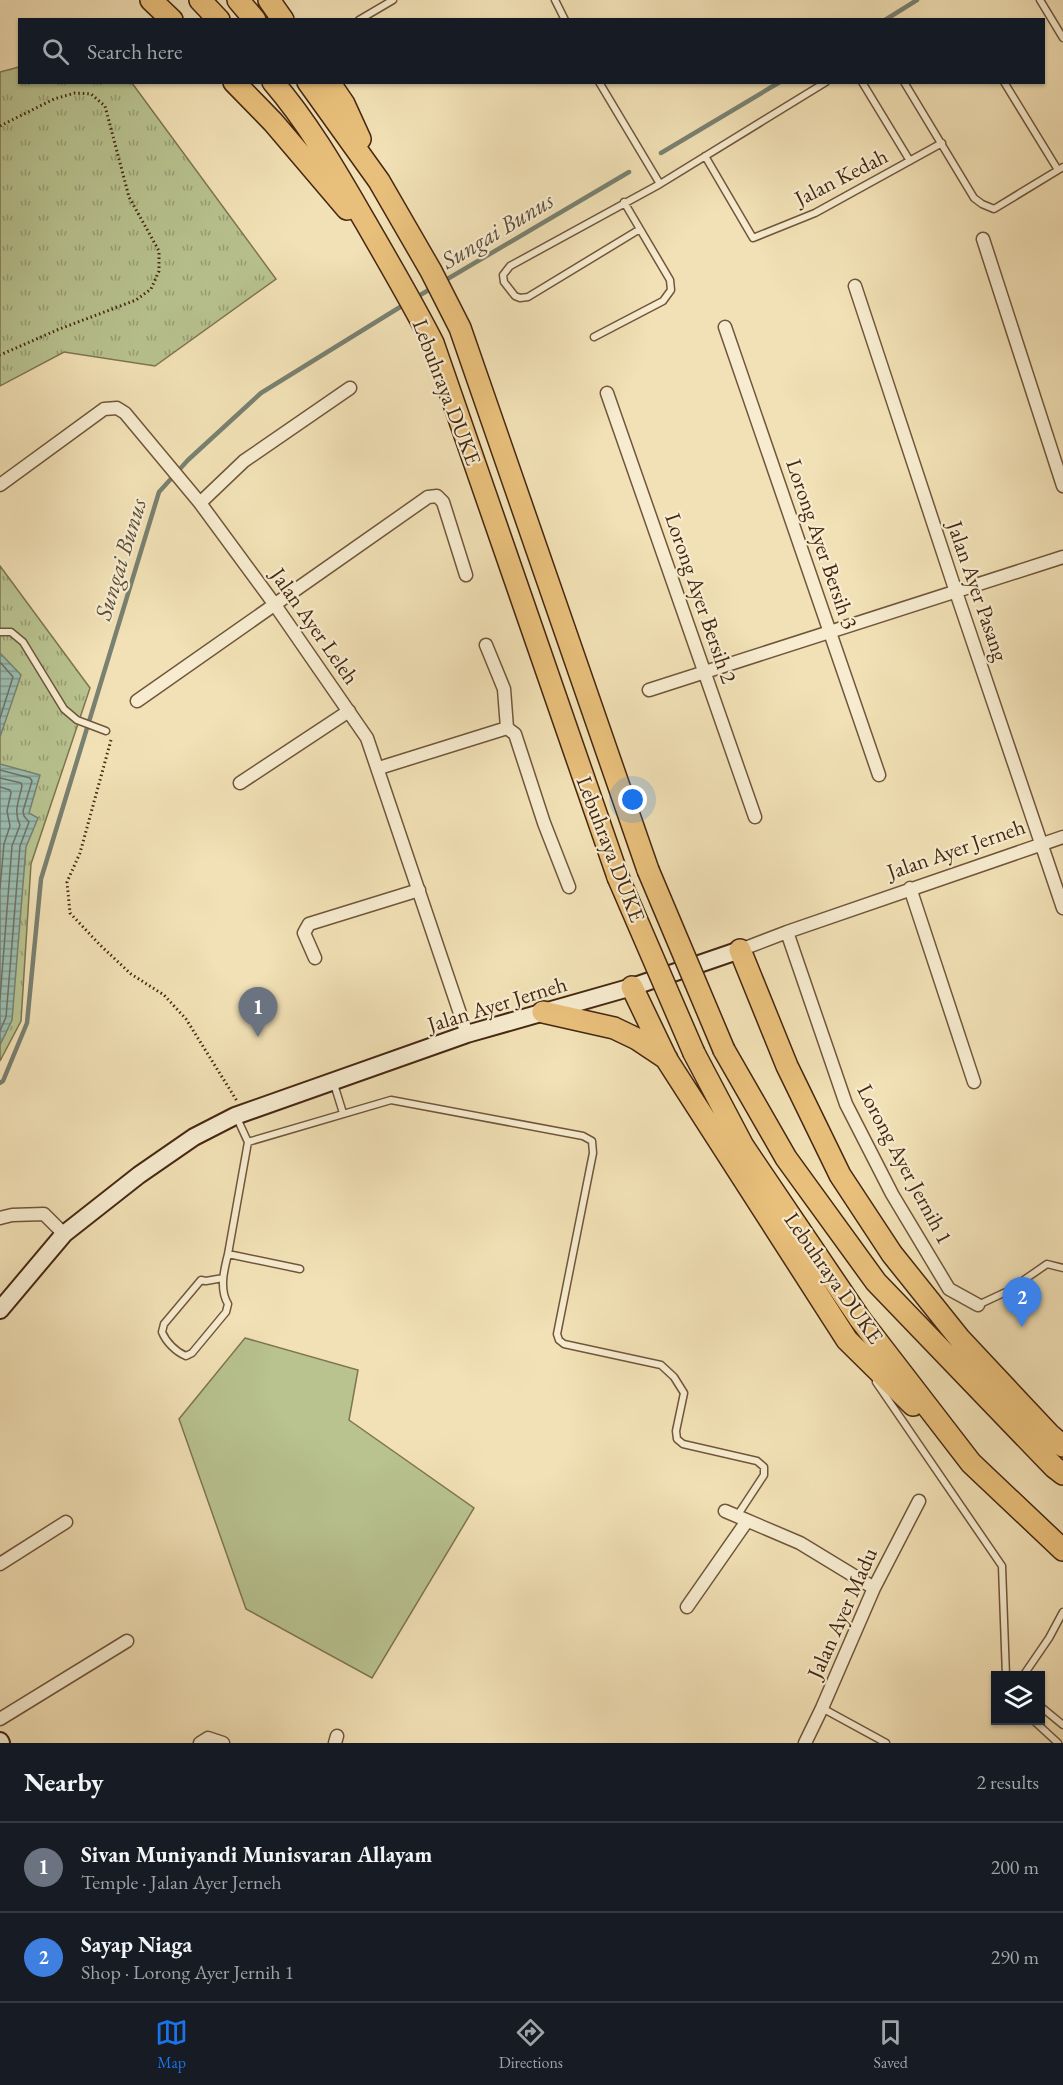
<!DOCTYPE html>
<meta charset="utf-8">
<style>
:root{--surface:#171b24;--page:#20242c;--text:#f1f3f6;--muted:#9ea1a6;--line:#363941;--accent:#1a73e8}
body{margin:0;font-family:"EB Garamond",serif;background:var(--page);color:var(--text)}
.controls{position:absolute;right:18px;bottom:18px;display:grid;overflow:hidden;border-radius:0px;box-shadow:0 2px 4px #0004}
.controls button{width:54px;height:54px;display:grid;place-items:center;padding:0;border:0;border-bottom:2px solid var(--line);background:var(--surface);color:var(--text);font:30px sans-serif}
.you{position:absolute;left:633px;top:800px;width:21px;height:21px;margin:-15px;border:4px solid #fff;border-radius:50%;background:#1a73e8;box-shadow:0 0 0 9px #1a73e833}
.badge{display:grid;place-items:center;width:39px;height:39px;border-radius:50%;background:var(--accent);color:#fff;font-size:20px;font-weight:700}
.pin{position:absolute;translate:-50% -50px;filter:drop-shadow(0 2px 3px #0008)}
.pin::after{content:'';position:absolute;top:32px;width:21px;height:18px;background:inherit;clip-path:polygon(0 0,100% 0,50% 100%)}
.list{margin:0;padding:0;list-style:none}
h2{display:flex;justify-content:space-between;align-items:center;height:78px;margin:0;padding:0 24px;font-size:26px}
h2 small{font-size:20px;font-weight:400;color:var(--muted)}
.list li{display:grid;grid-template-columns:39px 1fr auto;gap:18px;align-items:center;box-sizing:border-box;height:90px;padding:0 24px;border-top:2px solid var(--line)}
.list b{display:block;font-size:22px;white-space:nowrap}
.list p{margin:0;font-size:20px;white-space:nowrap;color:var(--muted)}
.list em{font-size:20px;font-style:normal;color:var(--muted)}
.icon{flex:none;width:33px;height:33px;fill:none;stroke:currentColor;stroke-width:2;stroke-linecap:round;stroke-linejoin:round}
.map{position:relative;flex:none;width:1063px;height:1743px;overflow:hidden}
.search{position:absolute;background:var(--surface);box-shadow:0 2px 4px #0004;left:18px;right:18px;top:18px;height:66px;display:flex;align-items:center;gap:15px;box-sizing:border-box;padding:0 21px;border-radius:0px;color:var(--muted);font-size:22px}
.sheet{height:258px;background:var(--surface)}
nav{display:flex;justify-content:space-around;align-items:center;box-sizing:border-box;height:84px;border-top:2px solid var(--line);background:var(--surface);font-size:16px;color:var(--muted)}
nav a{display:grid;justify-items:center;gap:3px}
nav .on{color:var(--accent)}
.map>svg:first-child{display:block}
</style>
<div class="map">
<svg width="1063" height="1743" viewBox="0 0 1063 1743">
<defs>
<pattern id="park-tufts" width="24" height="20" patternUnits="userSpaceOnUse" patternTransform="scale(1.5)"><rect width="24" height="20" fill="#b8c390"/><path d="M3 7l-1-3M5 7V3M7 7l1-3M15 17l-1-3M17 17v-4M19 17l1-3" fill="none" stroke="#979e74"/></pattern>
<pattern id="water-rules" width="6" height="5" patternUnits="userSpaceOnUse" patternTransform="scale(1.5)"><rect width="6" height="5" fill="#9bbdb1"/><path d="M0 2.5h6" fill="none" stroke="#809a8f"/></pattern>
</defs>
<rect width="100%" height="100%" fill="#f2e1b6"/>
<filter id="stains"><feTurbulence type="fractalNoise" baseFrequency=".00333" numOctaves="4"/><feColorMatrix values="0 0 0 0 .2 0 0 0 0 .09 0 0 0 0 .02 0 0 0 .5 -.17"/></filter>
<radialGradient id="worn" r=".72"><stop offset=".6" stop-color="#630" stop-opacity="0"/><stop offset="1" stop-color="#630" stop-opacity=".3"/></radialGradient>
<path fill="url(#park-tufts)" stroke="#7e7551" stroke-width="1.5" d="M 19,67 L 20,82 L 132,83 L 276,279 L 155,366 L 64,352 L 0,386 L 0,72 Z
M 0,566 L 90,688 L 31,864 L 21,1021 L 0,1061 Z"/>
<path fill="#b8c390" stroke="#7e7551" stroke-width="1.5" d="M 245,1338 L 358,1370 L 349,1420 L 474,1508 L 372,1678 L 246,1609 L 179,1419 Z"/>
<path fill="url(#water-rules)" stroke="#798171" stroke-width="1.5" d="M 0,653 L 21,675 L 0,737 Z
M 0,764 L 40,775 L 29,813 L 38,818 L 26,847 L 12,1020 L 0,1045 Z"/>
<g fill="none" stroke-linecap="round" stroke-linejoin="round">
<path stroke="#707262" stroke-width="1.5" d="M 0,662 L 13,677 L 0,718
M 0,770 L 30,778 L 32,781 L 23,811 L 24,816 L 29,822 L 20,846 L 6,1017 L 0,1031
M 0,778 L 21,783 L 22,786 C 19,801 13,811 20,825 L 12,846 L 0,999
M 0,787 L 10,790 L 11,793 L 7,811 L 10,826 L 4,844 L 0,888"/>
<path stroke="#798171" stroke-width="4.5" d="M 885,20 L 917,0
M 661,153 L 780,82
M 444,281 L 629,172
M 415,298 L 434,287
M 0,1083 L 3,1081 L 27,1023 L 41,879 L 159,492 L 188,460 L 261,393 L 405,304"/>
<defs>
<path id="lane" d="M 555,0 L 565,20
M 1040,0 L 1063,38
M 359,20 L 393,0
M 599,82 L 660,184
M 862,82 L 910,161
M 904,82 L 974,198 L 982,204 L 994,209 L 1063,167
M 1004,82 L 1058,170
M 705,156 L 753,238 L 815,213 L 942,143
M 640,229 L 528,297 L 520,298 L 515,296 L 504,282 L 503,275 L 510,266 L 660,184 L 826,82
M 594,337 L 663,301 L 671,290 L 670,280 L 624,202
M 0,632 L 11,632 L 23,642 L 64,709 L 77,720 L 106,731
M 334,1084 L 343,1113
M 248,1142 L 391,1100 L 583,1136 L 592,1141 L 593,1153 L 557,1334 L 559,1340 L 564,1344 L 661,1365 L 674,1377 L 684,1393 L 676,1431 L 677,1439 L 683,1444 L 757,1461 L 764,1467 L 764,1475 L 737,1516
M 228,1254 L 248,1142 L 237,1118
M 223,1278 L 206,1281 L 201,1280 L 164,1324 L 162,1332 C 166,1342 176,1352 186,1356 L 192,1353 L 226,1312 L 228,1304 C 219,1289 224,1270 228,1254 L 300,1269
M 978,1305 L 1008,1291 L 1047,1264 L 1063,1268
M 876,1382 L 1002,1566 L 1006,1676
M 1023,1676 L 1049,1638 L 1063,1612
M 1040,1706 L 1063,1725
M 822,1708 L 886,1743
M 1033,1720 L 1058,1743"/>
<path id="street" d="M 983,239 L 1063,486
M 855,286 L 956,592 L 1063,908
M 725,327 L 879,775
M 607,393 L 755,817
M 0,485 L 104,409 L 117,408 L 125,413 L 200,503 L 275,605 L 367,738 L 467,1034
M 200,503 L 244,461 L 350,388
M 486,645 L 504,689 L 507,728
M 649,690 L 1063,557
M 137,701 L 428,497 L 437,496 L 443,502 L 466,575
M 507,728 L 515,734 L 544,823 L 569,887
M 379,768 L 507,728
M 240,783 L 349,711
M 910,888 L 974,1082
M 787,932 L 846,1104 L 892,1194 L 949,1289 L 978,1305
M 740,950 L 787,932 L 1063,837
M 315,958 L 304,933 L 309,924 L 419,890
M 0,1218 L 12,1215 L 44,1214 L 64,1234
M 725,1511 L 800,1543 L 874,1588
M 0,1564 L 66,1522
M 687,1607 L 747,1521
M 0,1719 L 127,1641
M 200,1743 L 208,1738 L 223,1743
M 335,1743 L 337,1736
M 805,1743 L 822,1708 L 874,1588 L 919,1501"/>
<path id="secondary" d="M 0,1310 L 64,1234 L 139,1175 L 194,1137 L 235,1116 L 467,1034 L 632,987 L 740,950
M 0,1741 L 1,1743"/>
<path id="highway" d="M 151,0 L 172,20
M 200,0 L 219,20
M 238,0 L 255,20
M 269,0 L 283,20
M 234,82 L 273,122 L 347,209
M 273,82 C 310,125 338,175 366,223 C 389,263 412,302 433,343 L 618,877
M 308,82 L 379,181 L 431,271 L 460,328 L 648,870
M 329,82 L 344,104 L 360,139
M 740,950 L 787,1066 L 840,1175 L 892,1254 L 960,1339 L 1049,1434 L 1063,1446
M 632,987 L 667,1060 L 847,1340 L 913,1405
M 543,1012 L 614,1028 L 637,1039 L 667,1059
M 724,1050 L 786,1158 L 876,1282 L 1054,1467 L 1063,1474
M 694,1053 L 743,1146 L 860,1319 L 971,1463 L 1063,1550"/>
</defs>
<use href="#lane" stroke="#70563b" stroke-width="9"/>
<use href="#street" stroke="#70563b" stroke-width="15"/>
<use href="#secondary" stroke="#452712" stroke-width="20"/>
<use href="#highway" stroke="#452712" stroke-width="24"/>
<path stroke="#452712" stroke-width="3" stroke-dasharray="1.5 3" stroke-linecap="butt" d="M 0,126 L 54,99 L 75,93 L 91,94 L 105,106 L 129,197 L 159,251 L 159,271 L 151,289 L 136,300 L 57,330 L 0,355
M 111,740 L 80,853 L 67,882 L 70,913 L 100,945 L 131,974 L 164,995 L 186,1019 L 237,1101"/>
<use href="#lane" stroke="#f7ecd0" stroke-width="6"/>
<use href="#street" stroke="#f7ecd0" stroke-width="12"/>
<use href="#secondary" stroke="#f7ecd0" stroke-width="16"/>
<use href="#highway" stroke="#e9c07b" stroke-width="21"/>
<defs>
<path id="highway-bridge" d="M 648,870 L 724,1050
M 618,877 L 694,1053"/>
</defs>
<use href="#highway-bridge" stroke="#452712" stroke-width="24" stroke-linecap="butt"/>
<use href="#highway-bridge" stroke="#e9c07b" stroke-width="21"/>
</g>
<g text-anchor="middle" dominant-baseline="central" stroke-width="4.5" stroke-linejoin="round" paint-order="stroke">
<g font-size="22" fill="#452712" stroke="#f7ecd0">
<text transform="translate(841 177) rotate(-27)">Jalan Kedah</text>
<text transform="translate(447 392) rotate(69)">Lebuhraya DUKE</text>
<text transform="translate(822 544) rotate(71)">Lorong Ayer Bersih 3</text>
<text transform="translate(978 591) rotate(71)">Jalan Ayer Pasang</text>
<text transform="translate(701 598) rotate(71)">Lorong Ayer Bersih 2</text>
<text transform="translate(315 626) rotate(55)">Jalan Ayer Leleh</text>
<text transform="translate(611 849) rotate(69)">Lebuhraya DUKE</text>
<text transform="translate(956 849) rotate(-19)">Jalan Ayer Jerneh</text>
<text transform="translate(497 1004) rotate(-17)">Jalan Ayer Jerneh</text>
<text transform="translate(905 1164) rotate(62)">Lorong Ayer Jernih 1</text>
<text transform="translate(834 1278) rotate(55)">Lebuhraya DUKE</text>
<text transform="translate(842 1613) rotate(-66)">Jalan Ayer Madu</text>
</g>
<g font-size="24" font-style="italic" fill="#5a4c3a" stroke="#f7ecd0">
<text transform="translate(497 230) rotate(-31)">Sungai Bunus</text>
<text transform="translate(120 559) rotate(-73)">Sungai Bunus</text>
</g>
</g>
<rect width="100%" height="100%" filter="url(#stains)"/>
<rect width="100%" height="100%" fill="url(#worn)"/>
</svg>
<div class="controls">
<button><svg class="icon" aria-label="layers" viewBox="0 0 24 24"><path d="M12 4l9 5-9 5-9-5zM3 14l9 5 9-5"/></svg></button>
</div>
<div class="you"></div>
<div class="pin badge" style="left:258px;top:1037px;background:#6b7280">1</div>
<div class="pin badge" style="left:1022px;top:1327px;background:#3f7fe0">2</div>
<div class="search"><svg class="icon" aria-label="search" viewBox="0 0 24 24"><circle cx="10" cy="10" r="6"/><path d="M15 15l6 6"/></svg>Search here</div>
</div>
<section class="sheet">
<h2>Nearby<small>2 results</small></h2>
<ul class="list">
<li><span class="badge" style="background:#6b7280">1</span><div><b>Sivan Muniyandi Munisvaran Allayam</b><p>Temple · Jalan Ayer Jerneh</p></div><em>200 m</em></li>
<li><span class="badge" style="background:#3f7fe0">2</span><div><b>Sayap Niaga</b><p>Shop · Lorong Ayer Jernih 1</p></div><em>290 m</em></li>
</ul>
</section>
<nav>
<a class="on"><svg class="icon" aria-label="map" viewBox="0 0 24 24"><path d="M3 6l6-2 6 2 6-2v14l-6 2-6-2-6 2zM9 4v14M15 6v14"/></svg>Map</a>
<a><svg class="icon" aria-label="directions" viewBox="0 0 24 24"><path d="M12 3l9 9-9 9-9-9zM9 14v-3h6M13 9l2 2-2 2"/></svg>Directions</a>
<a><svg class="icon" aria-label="saved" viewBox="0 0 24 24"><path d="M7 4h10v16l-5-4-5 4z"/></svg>Saved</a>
</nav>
